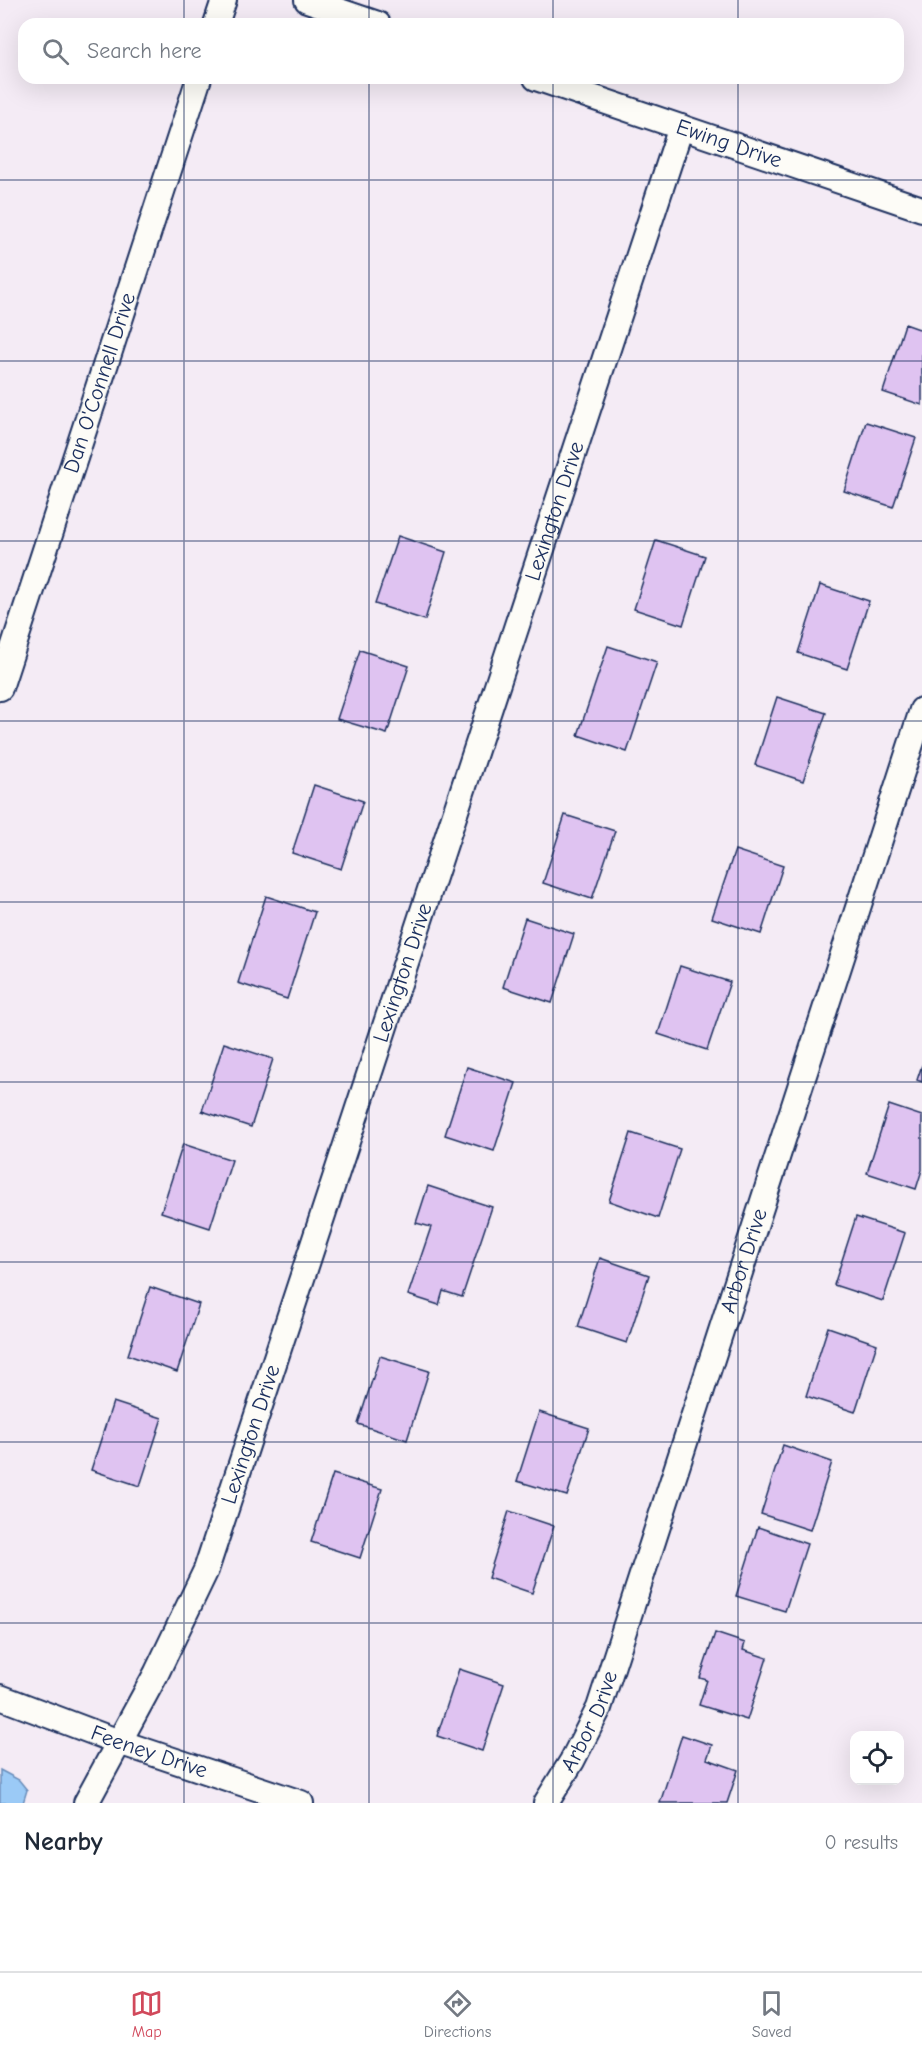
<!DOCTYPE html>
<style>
:root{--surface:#fff;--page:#f2f2f3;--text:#1f2937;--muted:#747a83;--line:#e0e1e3;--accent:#d1495b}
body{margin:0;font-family:"Comic Neue",sans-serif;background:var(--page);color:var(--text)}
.controls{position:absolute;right:18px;bottom:18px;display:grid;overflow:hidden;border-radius:12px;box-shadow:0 6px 24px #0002}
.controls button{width:54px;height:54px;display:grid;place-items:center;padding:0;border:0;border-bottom:2px solid var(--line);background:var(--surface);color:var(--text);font:30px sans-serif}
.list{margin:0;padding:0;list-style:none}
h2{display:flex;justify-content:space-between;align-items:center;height:78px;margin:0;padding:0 24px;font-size:26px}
h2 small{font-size:20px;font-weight:400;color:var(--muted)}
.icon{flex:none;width:33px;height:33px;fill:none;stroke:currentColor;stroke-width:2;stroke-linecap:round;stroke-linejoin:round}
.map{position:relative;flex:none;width:922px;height:1803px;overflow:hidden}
.search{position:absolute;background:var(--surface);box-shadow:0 6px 24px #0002;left:18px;right:18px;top:18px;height:66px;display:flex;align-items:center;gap:15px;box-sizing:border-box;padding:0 21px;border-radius:18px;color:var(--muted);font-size:22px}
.sheet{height:168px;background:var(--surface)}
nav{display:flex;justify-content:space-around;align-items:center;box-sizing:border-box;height:84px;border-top:2px solid var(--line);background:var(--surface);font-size:16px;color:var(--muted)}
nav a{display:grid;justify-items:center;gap:3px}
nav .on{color:var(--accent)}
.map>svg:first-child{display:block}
</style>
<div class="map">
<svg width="922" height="1803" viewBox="0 0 922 1803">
<rect width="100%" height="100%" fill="#f4ebf5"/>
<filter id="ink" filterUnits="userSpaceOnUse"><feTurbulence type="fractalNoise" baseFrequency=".0167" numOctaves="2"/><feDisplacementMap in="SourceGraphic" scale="12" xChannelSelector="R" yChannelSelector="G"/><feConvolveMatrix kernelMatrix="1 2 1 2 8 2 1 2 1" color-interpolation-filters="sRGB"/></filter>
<g filter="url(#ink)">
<path fill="#9bcaf6" stroke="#688cb9" stroke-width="1.5" d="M 0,1770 L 19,1780 L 27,1790 L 23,1803 L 0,1803 Z"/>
<path fill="#dfc3f1" stroke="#1b2f5e" stroke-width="1.5" d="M 905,324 L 922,330 L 922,405 L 883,392 Z
M 866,422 L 916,438 L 893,507 L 844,491 Z
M 398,536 L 446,552 L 425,620 L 375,604 Z
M 656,540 L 705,556 L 683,625 L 634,609 Z
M 820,585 L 869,601 L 847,669 L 798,653 Z
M 608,646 L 657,662 L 627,752 L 578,735 Z
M 360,650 L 409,666 L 387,734 L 337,719 Z
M 777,697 L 826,713 L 803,781 L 755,765 Z
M 314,785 L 363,801 L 341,869 L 292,853 Z
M 565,815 L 615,831 L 592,899 L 543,883 Z
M 735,850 L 783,866 L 761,934 L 712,918 Z
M 266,896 L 315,912 L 287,999 L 238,983 Z
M 525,918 L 574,934 L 552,1003 L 503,987 Z
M 680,966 L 730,982 L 707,1050 L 658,1034 Z
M 224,1043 L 273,1059 L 251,1127 L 202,1111 Z
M 922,1065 L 922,1082 L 917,1080 Z
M 467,1067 L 516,1083 L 494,1151 L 445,1135 Z
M 889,1105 L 922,1116 L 922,1170 L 916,1189 L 867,1173 Z
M 631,1133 L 680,1149 L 658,1218 L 609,1201 Z
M 183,1144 L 232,1160 L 210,1228 L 161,1212 Z
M 428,1186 L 492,1207 L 462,1297 L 443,1291 L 439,1305 L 408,1295 L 431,1227 L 416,1223 Z
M 856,1217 L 905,1233 L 883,1301 L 834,1285 Z
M 600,1258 L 649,1275 L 627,1343 L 578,1327 Z
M 150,1287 L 199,1304 L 177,1372 L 128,1355 Z
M 828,1327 L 877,1344 L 855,1412 L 806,1396 Z
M 380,1356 L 429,1371 L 407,1440 L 358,1424 Z
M 113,1402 L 162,1418 L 140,1486 L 91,1470 Z
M 539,1412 L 589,1428 L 567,1496 L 517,1481 Z
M 783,1445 L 832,1462 L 810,1530 L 761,1514 Z
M 333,1474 L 382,1489 L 360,1558 L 311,1542 Z
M 509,1511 L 554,1526 L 532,1593 L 488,1578 Z
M 758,1527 L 807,1544 L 785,1611 L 736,1596 Z
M 715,1633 L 745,1643 L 743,1650 L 767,1658 L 747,1720 L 699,1705 L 707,1680 L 700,1678 Z
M 459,1669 L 504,1684 L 482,1751 L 437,1736 Z
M 682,1735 L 712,1745 L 707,1759 L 738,1770 L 727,1803 L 660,1803 Z"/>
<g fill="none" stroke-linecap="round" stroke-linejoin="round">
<defs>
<g id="minor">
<path d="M 307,0 L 378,24"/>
<path d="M 216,24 L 224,0"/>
<path id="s1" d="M 536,78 L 922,209"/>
<path id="s2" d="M 0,688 L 199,78"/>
<path id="s3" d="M 0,1697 L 119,1742 L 301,1803"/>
<path id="s4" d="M 86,1803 L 156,1674 L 206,1570 L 681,127"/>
<path id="s5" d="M 546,1803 L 572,1761 L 599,1708 L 922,710"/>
</g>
</defs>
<use href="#minor" stroke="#1b2f5e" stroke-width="28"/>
<use href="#minor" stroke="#fdfcf7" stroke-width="24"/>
</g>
</g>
<path fill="none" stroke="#1b2f5e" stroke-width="1.5" stroke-opacity="0.55" d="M 184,0 L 184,24M 369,0 L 369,24M 553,0 L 553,24M 738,0 L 738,24M 184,78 L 184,1803M 369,78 L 369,1803M 553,78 L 553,1803M 738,78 L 738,1803M 0,180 L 922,180M 0,361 L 922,361M 0,541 L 922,541M 0,721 L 922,721M 0,902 L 922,902M 0,1082 L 922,1082M 0,1262 L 922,1262M 0,1442 L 922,1442M 0,1623 L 922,1623"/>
<g text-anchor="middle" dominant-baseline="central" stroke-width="4.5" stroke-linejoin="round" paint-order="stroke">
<g font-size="22" fill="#1b2f5e" stroke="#fdfcf7">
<text stroke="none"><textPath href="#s1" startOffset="204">Ewing Drive</textPath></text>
<text stroke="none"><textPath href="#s2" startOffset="321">Dan O'Connell Drive</textPath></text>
<text stroke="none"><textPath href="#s4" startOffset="1377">Lexington Drive</textPath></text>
<text stroke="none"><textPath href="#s4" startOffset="891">Lexington Drive</textPath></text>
<text stroke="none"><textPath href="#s5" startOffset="579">Arbor Drive</textPath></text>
<text stroke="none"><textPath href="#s4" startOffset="405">Lexington Drive</textPath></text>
<text stroke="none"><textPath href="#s5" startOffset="93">Arbor Drive</textPath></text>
<text stroke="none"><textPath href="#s3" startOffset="159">Feeney Drive</textPath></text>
</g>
</g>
</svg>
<div class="controls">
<button><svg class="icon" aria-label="locate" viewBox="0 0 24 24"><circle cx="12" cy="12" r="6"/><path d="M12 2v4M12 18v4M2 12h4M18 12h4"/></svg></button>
</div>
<div class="search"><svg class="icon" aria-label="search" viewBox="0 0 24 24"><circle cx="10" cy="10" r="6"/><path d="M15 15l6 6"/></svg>Search here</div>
</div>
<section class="sheet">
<h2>Nearby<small>0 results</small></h2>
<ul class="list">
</ul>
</section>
<nav>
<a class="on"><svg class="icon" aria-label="map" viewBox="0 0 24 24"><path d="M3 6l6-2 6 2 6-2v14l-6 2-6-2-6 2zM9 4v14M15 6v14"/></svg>Map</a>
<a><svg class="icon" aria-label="directions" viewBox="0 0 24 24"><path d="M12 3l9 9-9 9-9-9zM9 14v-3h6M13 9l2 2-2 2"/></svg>Directions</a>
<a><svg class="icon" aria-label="saved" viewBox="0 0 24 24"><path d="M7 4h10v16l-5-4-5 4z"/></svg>Saved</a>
</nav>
